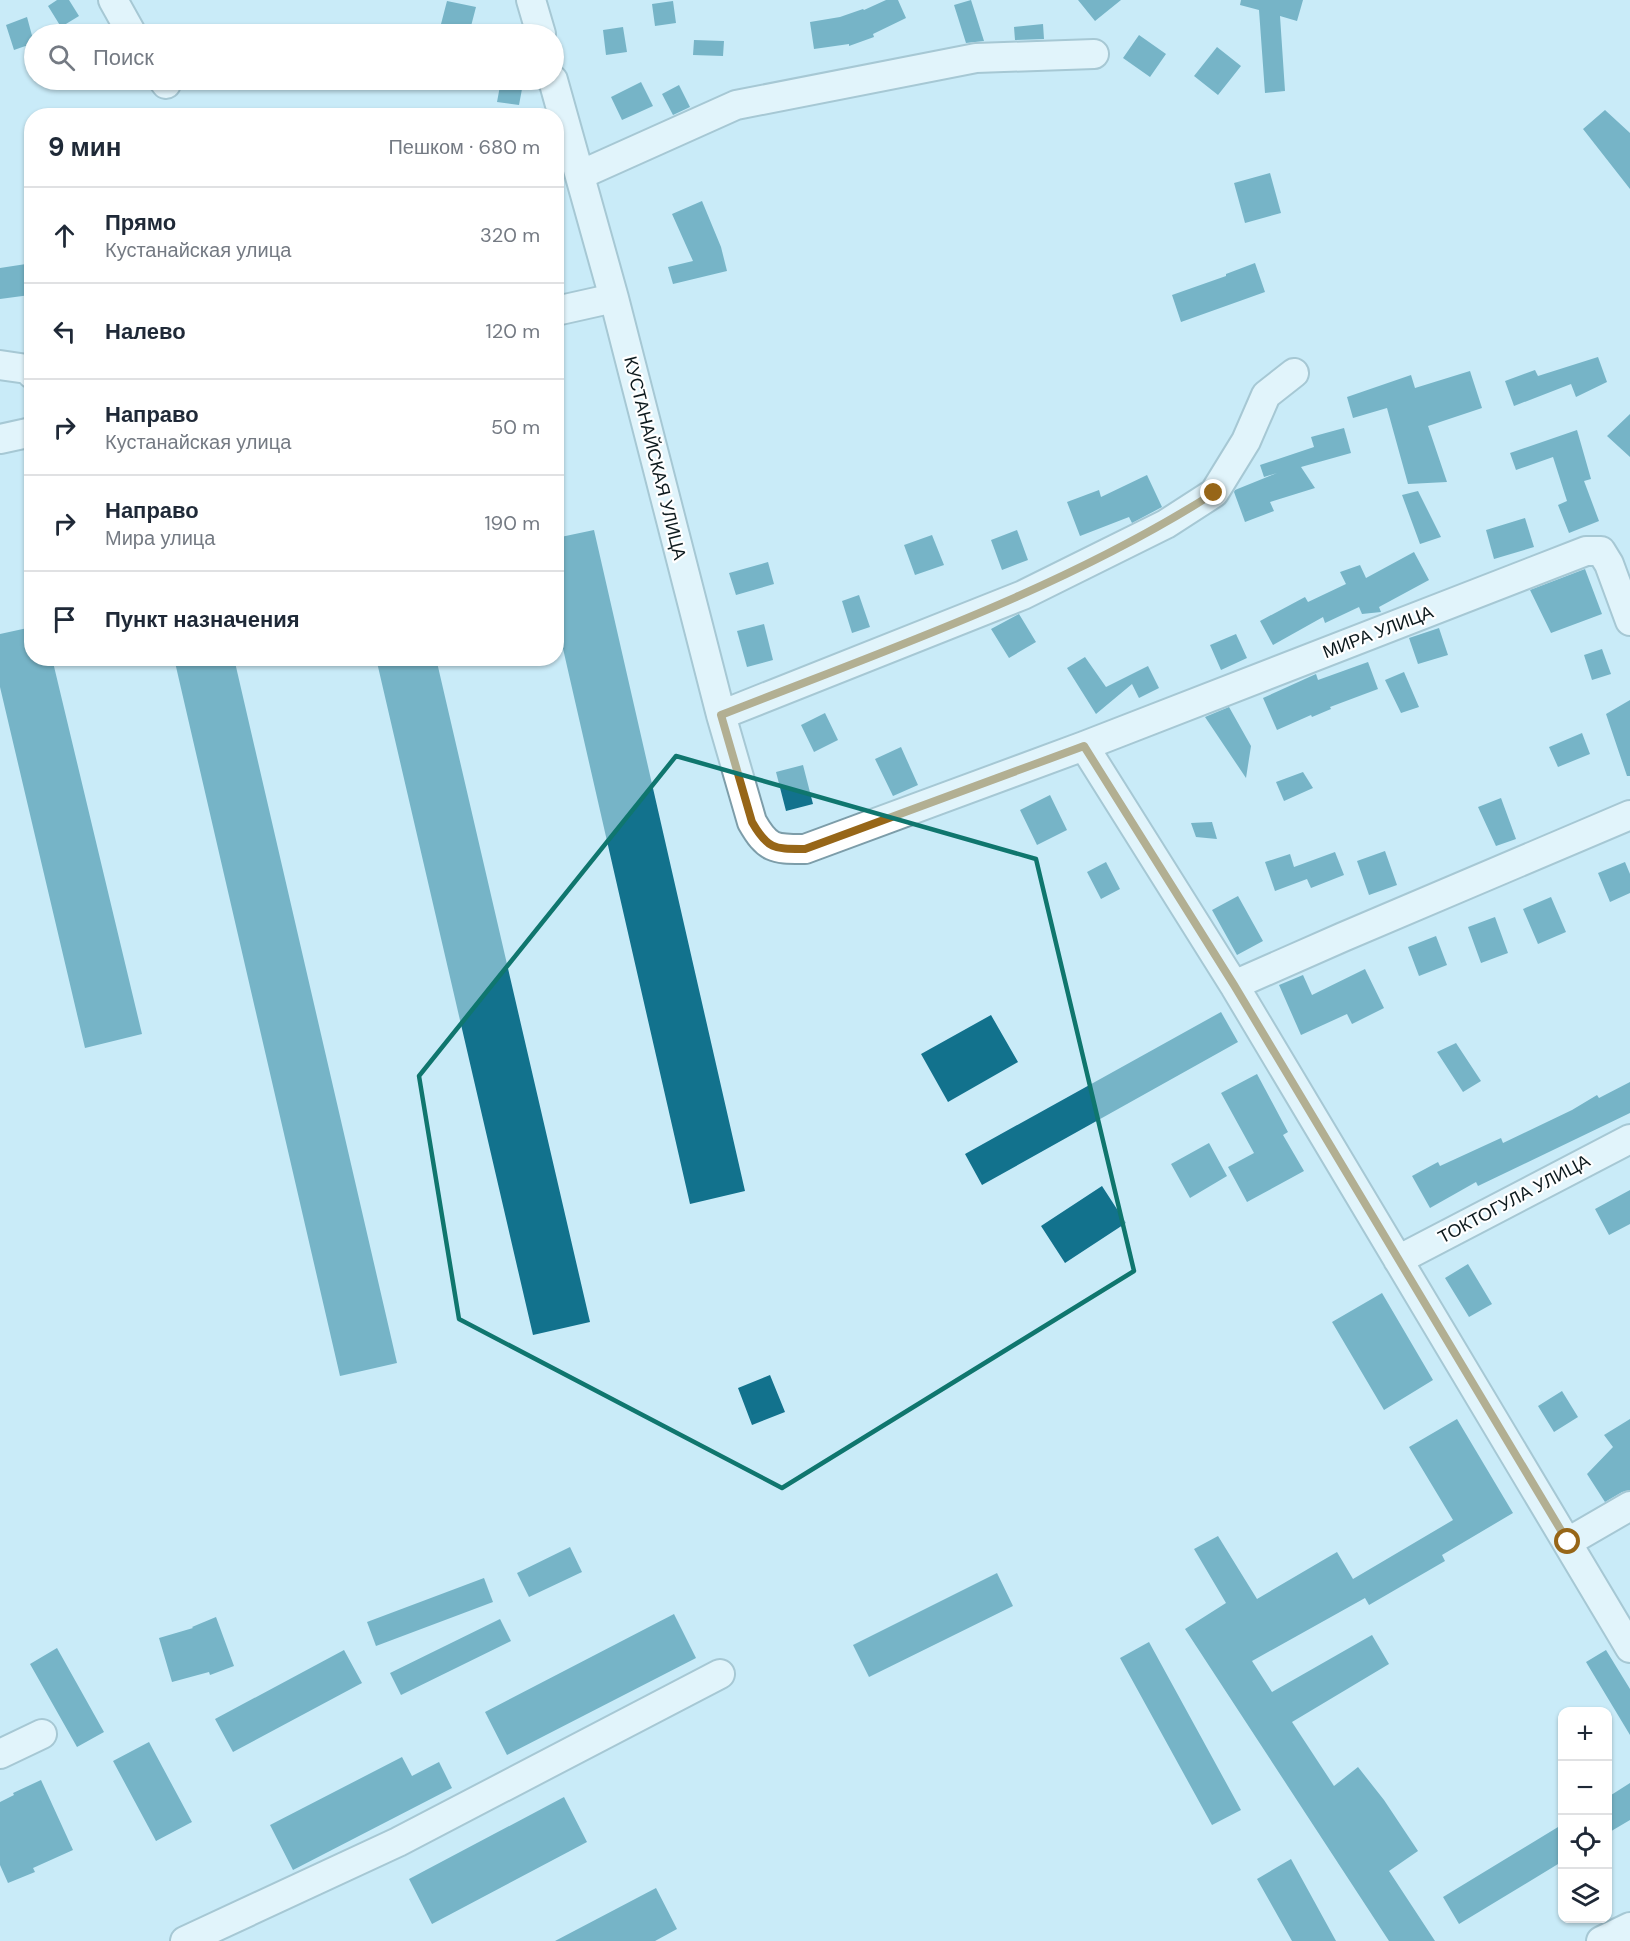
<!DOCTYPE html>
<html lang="ru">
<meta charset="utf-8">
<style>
:root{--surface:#fff;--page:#f6f6f7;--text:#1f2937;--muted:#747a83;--line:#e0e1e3}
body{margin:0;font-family:"DM Sans",sans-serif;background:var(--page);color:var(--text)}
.controls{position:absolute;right:18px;bottom:18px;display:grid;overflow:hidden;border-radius:12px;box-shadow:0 2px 4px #0004}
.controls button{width:54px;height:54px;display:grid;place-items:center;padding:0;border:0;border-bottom:2px solid var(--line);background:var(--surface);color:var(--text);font:30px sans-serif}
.stop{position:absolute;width:18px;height:18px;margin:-14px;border:4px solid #976618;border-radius:50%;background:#fff}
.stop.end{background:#976618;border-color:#fff;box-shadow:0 2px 6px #0008}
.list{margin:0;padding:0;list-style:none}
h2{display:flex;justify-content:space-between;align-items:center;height:78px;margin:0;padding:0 24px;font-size:26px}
h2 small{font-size:20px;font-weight:400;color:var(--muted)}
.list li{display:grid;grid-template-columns:39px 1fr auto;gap:18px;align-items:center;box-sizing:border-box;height:96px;padding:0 24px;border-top:2px solid var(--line)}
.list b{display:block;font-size:22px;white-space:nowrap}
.list p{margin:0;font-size:20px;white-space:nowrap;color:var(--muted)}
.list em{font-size:20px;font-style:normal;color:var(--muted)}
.icon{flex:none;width:33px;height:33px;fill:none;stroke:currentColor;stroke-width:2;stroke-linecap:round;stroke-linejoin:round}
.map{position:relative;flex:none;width:1630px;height:1941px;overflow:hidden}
.search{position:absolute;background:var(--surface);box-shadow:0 2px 4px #0004;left:24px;top:24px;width:540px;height:66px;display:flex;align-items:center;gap:15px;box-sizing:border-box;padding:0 21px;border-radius:33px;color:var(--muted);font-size:22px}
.panel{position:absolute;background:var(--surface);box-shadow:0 2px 4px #0004;left:24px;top:108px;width:540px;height:558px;border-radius:24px}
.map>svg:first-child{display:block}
</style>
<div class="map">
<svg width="1630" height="1941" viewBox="0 0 1630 1941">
<rect width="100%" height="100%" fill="#c9ebf8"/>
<path fill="#12728d" d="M 57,0 L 69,0 L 79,16 L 61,27 L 48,6 Z
M 886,0 L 898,0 L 906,18 L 873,34 L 874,37 L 849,46 L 849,44 L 814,49 L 810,22 L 840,17 L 863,9 L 864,10 Z
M 971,0 L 984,41 L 966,43 L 954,5 Z
M 1078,0 L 1121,0 L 1095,21 Z
M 1241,0 L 1303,0 L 1297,21 L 1280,16 L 1285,91 L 1265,93 L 1259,10 L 1240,5 Z
M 447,1 L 476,7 L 470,30 L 441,24 Z
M 673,1 L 676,23 L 655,26 L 652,4 Z
M 27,17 L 34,43 L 14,50 L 6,25 Z
M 1043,24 L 1044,39 L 1015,40 L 1014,27 Z
M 623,27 L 627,52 L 606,55 L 603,30 Z
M 1139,35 L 1166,54 L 1150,77 L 1123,58 Z
M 694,40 L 724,41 L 723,56 L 693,55 Z
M 1217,47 L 1241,66 L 1218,95 L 1194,76 Z
M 641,82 L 653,106 L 622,120 L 611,97 Z
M 679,85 L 690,107 L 673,115 L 662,94 Z
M 500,86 L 522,89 L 519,105 L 497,102 Z
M 1605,110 L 1630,133 L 1630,189 L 1583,129 Z
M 1270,173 L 1281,213 L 1245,223 L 1234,183 Z
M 702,201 L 721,247 L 727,271 L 673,284 L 668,267 L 693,261 L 672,214 Z
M 1255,263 L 1265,292 L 1181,322 L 1172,295 L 1226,276 L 1226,274 Z
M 26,264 L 30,295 L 0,299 L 0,268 Z
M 1598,357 L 1607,382 L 1576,397 L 1571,384 L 1514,406 L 1505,381 L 1535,370 L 1538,376 Z
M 1470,371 L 1482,408 L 1428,426 L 1447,482 L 1408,484 L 1387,408 L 1353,418 L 1347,397 L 1411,375 L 1415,388 Z
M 1630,414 L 1630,457 L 1607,436 Z
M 1344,428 L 1351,453 L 1301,467 L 1315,488 L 1270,502 L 1274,511 L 1245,522 L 1234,492 L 1235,490 L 1277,473 L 1264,477 L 1260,465 L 1314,447 L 1311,437 Z
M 1577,430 L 1591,479 L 1584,481 L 1599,521 L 1569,533 L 1558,505 L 1567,501 L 1553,457 L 1516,470 L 1510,453 Z
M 1147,475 L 1162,507 L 1132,523 L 1129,517 L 1080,536 L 1067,502 L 1099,490 L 1101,497 Z
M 1418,491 L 1441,537 L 1420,544 L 1402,495 Z
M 1525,518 L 1534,547 L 1494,559 L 1486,530 Z
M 594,530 L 745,1191 L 690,1204 L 556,618 L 556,538 Z
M 1017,530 L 1028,560 L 1002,570 L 991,540 Z
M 932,535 L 944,565 L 915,575 L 904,545 Z
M 1414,552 L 1429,580 L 1379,607 L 1381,612 L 1362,614 L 1359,607 L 1325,623 L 1323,617 L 1273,645 L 1260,621 L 1305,597 L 1308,602 L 1346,584 L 1340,572 L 1360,565 L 1366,578 Z
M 768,562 L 774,584 L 736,595 L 729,573 Z
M 1585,569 L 1602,614 L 1551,633 L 1530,590 Z
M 859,595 L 870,627 L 852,633 L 842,601 Z
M 1019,614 L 1036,642 L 1009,658 L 991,629 Z
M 764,624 L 773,660 L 747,667 L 737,631 Z
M 32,627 L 32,658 L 52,658 L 142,1034 L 85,1048 L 0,687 L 0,634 Z
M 1439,628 L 1448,655 L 1418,664 L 1409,638 Z
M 1236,634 L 1247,658 L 1221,670 L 1210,645 Z
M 1602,649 L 1611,674 L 1592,680 L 1584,655 Z
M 1085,657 L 1106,687 L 1148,666 L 1159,688 L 1139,698 L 1132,684 L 1096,714 L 1067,668 Z
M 174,658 L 234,658 L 397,1363 L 340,1376 Z
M 376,658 L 436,658 L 590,1322 L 533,1335 Z
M 1368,662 L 1378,689 L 1330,707 L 1331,709 L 1312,717 L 1311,715 L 1277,730 L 1263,698 L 1316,674 L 1318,680 Z
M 1404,672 L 1419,707 L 1401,713 L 1385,680 Z
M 1630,700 L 1630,776 L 1627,776 L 1606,714 Z
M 1229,707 L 1251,746 L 1246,778 L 1205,717 Z
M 825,713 L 838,740 L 814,752 L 801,725 Z
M 1582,733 L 1590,754 L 1558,767 L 1549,747 Z
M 901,747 L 918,785 L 893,796 L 875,759 Z
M 803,765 L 813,804 L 786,811 L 776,772 Z
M 1303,772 L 1313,788 L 1284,801 L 1276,782 Z
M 1050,795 L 1067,830 L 1037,845 L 1020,810 Z
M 1501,798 L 1516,839 L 1496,846 L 1478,807 Z
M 1212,822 L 1217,839 L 1196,837 L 1191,823 Z
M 1385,851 L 1397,885 L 1369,895 L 1357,861 Z
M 1335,852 L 1344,875 L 1311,888 L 1307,879 L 1275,891 L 1265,862 L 1290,854 L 1294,867 Z
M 1106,862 L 1120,889 L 1101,899 L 1087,872 Z
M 1625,862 L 1630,874 L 1630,893 L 1610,902 L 1598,873 Z
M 1238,896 L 1263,941 L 1237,955 L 1212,910 Z
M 1551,897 L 1566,932 L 1538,944 L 1523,909 Z
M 1495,917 L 1508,953 L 1481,963 L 1468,927 Z
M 1436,936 L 1447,965 L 1419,976 L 1408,947 Z
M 1365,969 L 1384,1008 L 1352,1024 L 1347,1014 L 1301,1035 L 1279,985 L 1303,975 L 1312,995 Z
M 1221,1012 L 1238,1042 L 982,1185 L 965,1154 Z
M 991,1015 L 1018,1062 L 948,1102 L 921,1054 Z
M 1456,1043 L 1481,1081 L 1463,1092 L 1437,1052 Z
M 1257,1074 L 1288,1132 L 1283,1135 L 1304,1171 L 1247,1202 L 1228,1167 L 1254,1153 L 1221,1093 Z
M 1630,1082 L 1630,1113 L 1478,1186 L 1476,1182 L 1430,1208 L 1412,1176 L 1438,1162 L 1440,1166 L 1501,1138 L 1503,1143 L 1572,1110 L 1597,1095 L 1599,1098 Z
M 1209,1143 L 1227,1176 L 1190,1198 L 1171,1164 Z
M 1102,1186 L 1126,1223 L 1065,1263 L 1041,1226 Z
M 1630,1190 L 1630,1224 L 1609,1235 L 1595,1209 Z
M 1468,1264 L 1492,1304 L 1469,1317 L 1445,1278 Z
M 1382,1293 L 1433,1380 L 1384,1410 L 1332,1322 Z
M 770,1375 L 785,1412 L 752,1425 L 738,1388 Z
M 1562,1391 L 1578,1417 L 1554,1432 L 1538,1406 Z
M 1457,1419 L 1513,1513 L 1442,1555 L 1445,1561 L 1369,1605 L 1365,1598 L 1252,1661 L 1272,1692 L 1372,1635 L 1389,1664 L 1292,1722 L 1334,1786 L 1358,1767 L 1384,1800 L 1418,1851 L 1389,1871 L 1435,1941 L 1389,1941 L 1185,1629 L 1226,1603 L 1194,1549 L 1218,1536 L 1257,1599 L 1337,1552 L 1353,1579 L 1453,1520 L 1409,1447 Z
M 1630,1419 L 1630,1490 L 1622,1492 L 1605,1502 L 1587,1474 L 1613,1447 L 1604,1435 Z
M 570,1547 L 582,1572 L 529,1597 L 517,1573 Z
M 997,1573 L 1013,1606 L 869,1677 L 853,1645 Z
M 484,1578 L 493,1602 L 376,1646 L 367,1622 Z
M 674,1614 L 696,1658 L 507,1755 L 485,1712 Z
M 216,1617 L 234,1666 L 210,1675 L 209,1672 L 172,1682 L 159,1638 L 193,1628 L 192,1627 Z
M 500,1619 L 511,1641 L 401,1695 L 390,1673 Z
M 1149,1642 L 1241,1810 L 1212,1825 L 1120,1658 Z
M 57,1648 L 104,1732 L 77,1747 L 30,1664 Z
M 344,1650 L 362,1683 L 233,1752 L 215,1719 Z
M 1606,1650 L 1630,1689 L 1630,1735 L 1586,1662 Z
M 149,1742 L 192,1822 L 156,1841 L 113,1761 Z
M 402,1757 L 412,1776 L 439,1762 L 452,1788 L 293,1870 L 270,1825 Z
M 41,1780 L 73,1850 L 33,1868 L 35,1872 L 8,1883 L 0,1865 L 0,1802 L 14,1795 L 13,1793 Z
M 1630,1783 L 1630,1820 L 1608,1833 L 1608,1797 Z
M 564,1797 L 587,1842 L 432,1924 L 409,1879 Z
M 1563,1824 L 1563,1861 L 1459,1924 L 1443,1897 Z
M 1291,1859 L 1336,1941 L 1292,1941 L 1257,1879 Z
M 656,1888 L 677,1929 L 655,1941 L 555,1941 Z"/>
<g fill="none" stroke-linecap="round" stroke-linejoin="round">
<defs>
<path id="minor" d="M 113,0 L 132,34
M 531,0 L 541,34
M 163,80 L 166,84
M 553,80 L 614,298 L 721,715 L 752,822 C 768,850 775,849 805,849 L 1084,746 L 1586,551 L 1601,551 L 1609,564 L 1630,621
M 580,175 L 736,105 L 976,58 L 1094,54
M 556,311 L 614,298
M 0,365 L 27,369 L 32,374
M 0,439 L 32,432
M 721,715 L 1023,595 L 1166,524 L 1214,493 L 1246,441 L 1266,395 L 1294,373
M 1084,746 L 1234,985 L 1630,1648
M 1234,985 L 1343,937 L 1630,815
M 1398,1260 L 1630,1139
M 1568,1542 L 1630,1506
M 0,1754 L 42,1734
M 185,1941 L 398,1842 L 720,1674
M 1601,1941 L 1630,1927"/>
</defs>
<use href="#minor" stroke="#7d9da9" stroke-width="32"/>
<use href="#minor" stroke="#fff" stroke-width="28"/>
</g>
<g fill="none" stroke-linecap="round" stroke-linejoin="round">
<path stroke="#976618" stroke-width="8" d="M 1214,493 C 1062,590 888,649 721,715 L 752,822 C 768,850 775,849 805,849 L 1084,746 L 1234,985 L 1568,1542"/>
</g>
<path d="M0 0H1630V1941H0ZM 676,756 L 1036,859 L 1134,1271 L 782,1488 L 459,1319 L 419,1076 Z" fill="#c9ebf8" fill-opacity=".55" fill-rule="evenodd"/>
<path fill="none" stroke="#0f766e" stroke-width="4.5" stroke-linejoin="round" d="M 676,756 L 1036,859 L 1134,1271 L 782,1488 L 459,1319 L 419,1076 Z"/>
<g text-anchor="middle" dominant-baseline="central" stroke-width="4.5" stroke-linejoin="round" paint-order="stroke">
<g font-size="18" fill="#0d1a1e" stroke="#fff">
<text transform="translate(655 458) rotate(76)">КУСТАНАЙСКАЯ УЛИЦА</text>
<text transform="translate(1378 632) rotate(-21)">МИРА УЛИЦА</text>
<text transform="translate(1514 1199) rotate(-28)">ТОКТОГУЛА УЛИЦА</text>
</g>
</g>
</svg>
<div class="controls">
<button>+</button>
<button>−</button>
<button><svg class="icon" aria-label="locate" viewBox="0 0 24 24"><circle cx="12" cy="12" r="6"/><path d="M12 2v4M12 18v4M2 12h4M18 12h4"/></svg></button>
<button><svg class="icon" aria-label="layers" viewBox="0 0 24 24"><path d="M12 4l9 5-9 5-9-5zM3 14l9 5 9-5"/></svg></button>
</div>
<div class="stop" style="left:1568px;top:1542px"></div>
<div class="stop end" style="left:1214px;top:493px"></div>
<div class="search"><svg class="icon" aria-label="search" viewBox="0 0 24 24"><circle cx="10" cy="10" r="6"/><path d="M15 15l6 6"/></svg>Поиск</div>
<section class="panel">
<h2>9 мин<small>Пешком · 680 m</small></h2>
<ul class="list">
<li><svg class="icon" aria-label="ahead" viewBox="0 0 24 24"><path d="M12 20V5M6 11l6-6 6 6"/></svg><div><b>Прямо</b><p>Кустанайская улица</p></div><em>320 m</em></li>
<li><svg class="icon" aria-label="left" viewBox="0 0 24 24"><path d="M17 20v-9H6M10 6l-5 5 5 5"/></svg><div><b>Налево</b></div><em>120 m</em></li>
<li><svg class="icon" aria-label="right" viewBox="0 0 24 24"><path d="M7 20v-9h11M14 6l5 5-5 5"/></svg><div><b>Направо</b><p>Кустанайская улица</p></div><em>50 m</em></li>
<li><svg class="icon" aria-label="right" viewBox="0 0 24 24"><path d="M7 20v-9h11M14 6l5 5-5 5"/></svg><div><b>Направо</b><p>Мира улица</p></div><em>190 m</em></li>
<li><svg class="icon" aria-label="arrive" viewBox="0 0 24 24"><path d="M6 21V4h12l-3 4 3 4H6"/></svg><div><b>Пункт назначения</b></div></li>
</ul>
</section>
</div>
